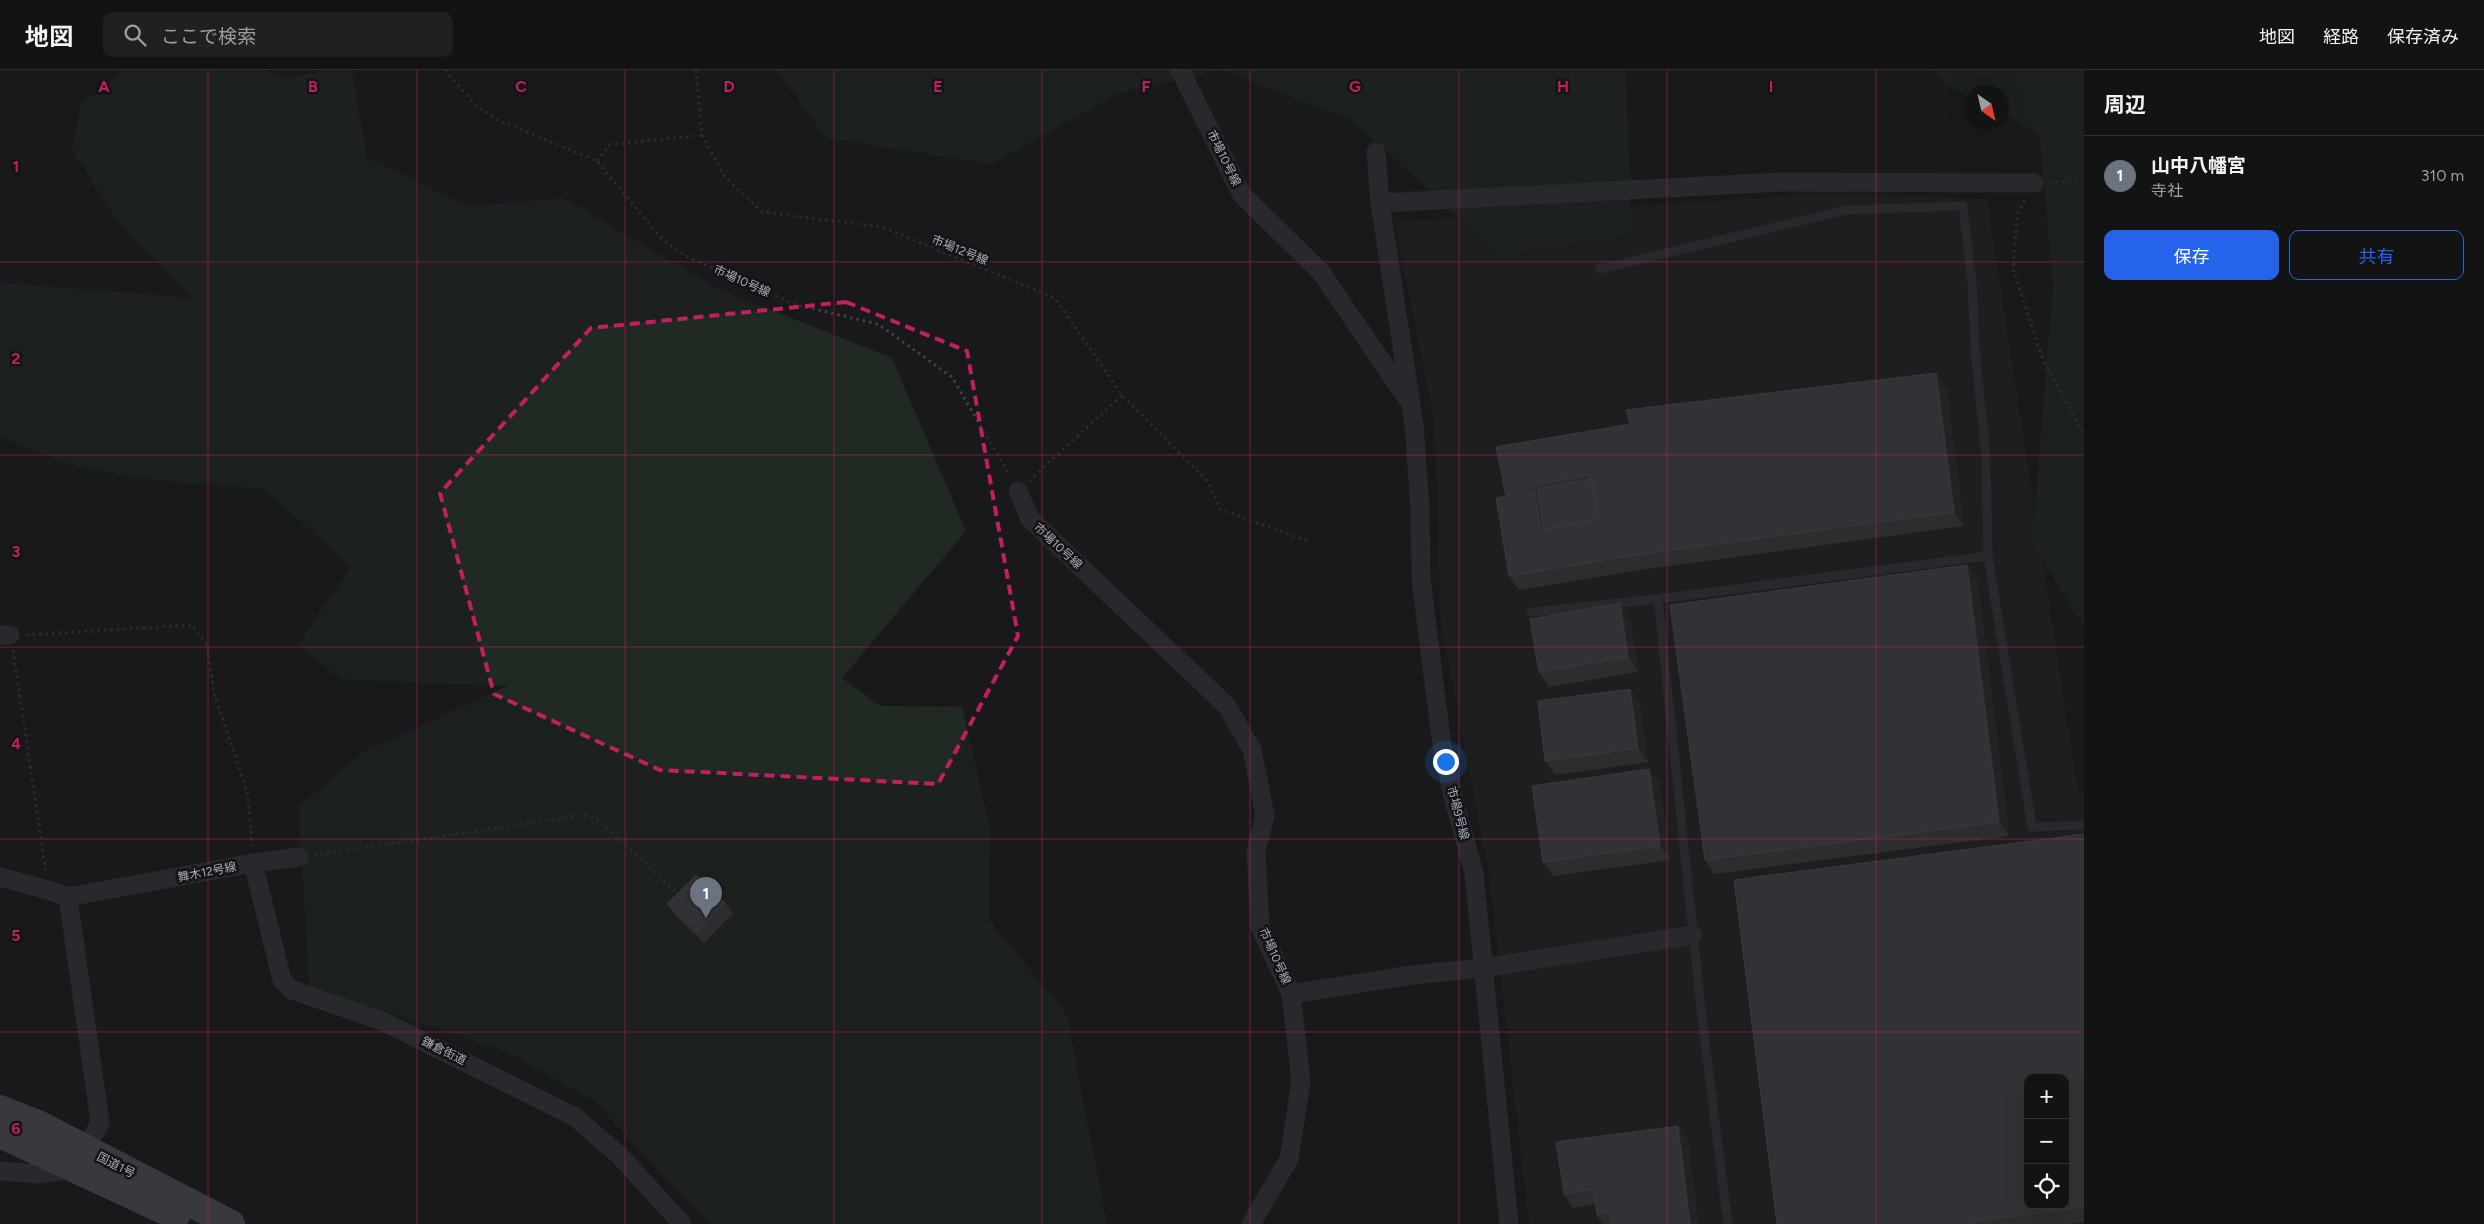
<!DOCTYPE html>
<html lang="ja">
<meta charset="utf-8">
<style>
:root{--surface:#131314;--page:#202022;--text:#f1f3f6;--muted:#9d9ea0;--line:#323234;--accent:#2563eb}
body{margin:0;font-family:Figtree,"Noto Sans JP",sans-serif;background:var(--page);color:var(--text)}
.controls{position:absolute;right:15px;bottom:15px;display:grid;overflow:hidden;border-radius:10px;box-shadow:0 5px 20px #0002}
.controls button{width:45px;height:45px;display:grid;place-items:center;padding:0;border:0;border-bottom:1px solid var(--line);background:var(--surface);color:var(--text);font:25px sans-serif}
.compass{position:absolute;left:1964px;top:15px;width:45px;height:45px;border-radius:50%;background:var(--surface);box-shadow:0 5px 20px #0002;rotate:146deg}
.you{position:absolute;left:1445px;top:691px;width:18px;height:18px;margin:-12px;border:4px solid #fff;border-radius:50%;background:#1a73e8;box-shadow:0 0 0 8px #1a73e833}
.badge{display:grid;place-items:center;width:32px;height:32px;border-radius:50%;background:var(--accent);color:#fff;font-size:16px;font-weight:700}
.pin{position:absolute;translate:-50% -41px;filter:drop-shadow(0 1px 2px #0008)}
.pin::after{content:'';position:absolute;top:26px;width:18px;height:15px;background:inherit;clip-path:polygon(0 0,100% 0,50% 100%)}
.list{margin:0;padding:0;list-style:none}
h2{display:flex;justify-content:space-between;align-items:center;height:65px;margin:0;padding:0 20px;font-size:21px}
h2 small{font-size:16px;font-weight:400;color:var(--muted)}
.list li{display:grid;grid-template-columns:32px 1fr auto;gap:15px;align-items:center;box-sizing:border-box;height:80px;padding:0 20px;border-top:1px solid var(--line)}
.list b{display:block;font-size:19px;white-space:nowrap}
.list p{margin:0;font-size:16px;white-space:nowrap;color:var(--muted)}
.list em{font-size:16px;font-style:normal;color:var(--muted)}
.actions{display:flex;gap:10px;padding:15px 20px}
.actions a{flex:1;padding:11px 0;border:1px solid var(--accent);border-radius:10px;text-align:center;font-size:18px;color:var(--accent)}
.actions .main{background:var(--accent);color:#fff}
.icon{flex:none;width:28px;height:28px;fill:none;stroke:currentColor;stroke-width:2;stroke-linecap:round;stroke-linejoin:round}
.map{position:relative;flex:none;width:2084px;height:1154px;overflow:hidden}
header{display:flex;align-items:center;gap:30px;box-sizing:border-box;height:70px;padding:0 25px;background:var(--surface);border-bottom:1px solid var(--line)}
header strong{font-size:24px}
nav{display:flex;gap:28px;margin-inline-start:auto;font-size:18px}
.search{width:350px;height:45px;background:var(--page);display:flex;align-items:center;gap:12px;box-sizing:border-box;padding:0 18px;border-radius:10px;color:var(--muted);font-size:19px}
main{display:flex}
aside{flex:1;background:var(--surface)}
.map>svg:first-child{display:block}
</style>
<header>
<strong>地図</strong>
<div class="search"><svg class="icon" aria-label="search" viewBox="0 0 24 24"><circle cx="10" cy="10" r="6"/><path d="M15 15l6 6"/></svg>ここで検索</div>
<nav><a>地図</a><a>経路</a><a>保存済み</a></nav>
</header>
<main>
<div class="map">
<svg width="2084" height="1154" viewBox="0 0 2084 1154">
<rect width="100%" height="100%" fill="#19191b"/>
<path fill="#252528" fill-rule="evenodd" d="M 1823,124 L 1987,129 L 2078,722 L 2084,723 L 2084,1154 L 1529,1154 L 1489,804 L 1440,548 L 1435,354 L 1395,153 ZM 2028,1008 L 2065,1008 L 2065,1135 L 2028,1135 Z"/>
<path fill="#202a23" d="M 125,0 L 263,0 L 287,9 L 325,0 L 352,0 L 367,88 L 470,137 L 563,128 L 721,220 L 892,288 L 966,461 L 842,608 L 880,636 L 962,637 L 990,757 L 989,849 L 1067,945 L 1107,1154 L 709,1154 L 594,1031 L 505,981 L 309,916 L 299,736 L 362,683 L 508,616 L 341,609 L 298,574 L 351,497 L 265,419 L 137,408 L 73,395 L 0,367 L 0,213 L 192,228 L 115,148 L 72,79 L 81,34 Z
M 777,0 L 1626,0 L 1632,163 L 1500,186 L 1352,50 L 1222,0 L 1119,23 L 992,94 L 825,67 Z
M 1933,0 L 2084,0 L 2084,557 L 2032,474 L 2053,214 L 2039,63 L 2002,43 L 2002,22 L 1972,22 L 1971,27 L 1943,12 Z"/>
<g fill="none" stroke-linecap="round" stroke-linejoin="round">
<path stroke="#3f4048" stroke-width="3" stroke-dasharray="2.5 4" stroke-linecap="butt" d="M 445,0 L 476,36 L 500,51 L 597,91 L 661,168 L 686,186 L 797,235 L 878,254 L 952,307 L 1010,406
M 696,0 L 702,65 L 725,107 L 762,142 L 882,157 L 1055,228 L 1122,325 L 1209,413 L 1220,439 L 1307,471
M 597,91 L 609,75 L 702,65
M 2049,112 L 2084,111
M 2025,130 L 2017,145 L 2013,199 L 2043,290 L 2084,364
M 1029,411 L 1122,325
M 26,565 L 192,555 L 207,575 L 214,623 L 248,725 L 252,776
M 13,580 L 46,802
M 314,785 L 585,745 L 597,749 L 675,821"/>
<path stroke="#3c3b42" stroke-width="9" d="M 1600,199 L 1846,140 L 1963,136 L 1972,213 L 1975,279 L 1986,386 L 1988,486 L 2032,757 L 2084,755
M 1658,529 L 1703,957 L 1728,1154
M 1531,542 L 1658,529 L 1988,486"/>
<path stroke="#3c3b42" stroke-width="19" d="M 1180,0 L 1242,125 L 1320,201 L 1406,327
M 1376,82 L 1380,133 L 1414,354 L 1420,438 L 1421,509 L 1442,676 L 1454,731 L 1474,803 L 1509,1154
M 1380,133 L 1780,112 L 2034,113
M 1018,421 L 1030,449 L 1227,636 L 1252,680 L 1265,745 L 1256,781 L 1260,857 L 1291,924 L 1301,1011 L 1289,1089 L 1251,1154
M 0,565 L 10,565
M 253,793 L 282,910 L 292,920 L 380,950 L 575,1047 L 620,1086 L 682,1154
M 0,807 L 48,820 L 68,827
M 68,827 L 253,793 L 299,787
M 1291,924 L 1413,905 L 1482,898 L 1693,865
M 0,1101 L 38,1104 L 76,1099 L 100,1052 L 68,827"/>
<path stroke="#5d5e69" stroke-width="28" d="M 0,1039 L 40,1055 L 231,1154
M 0,1064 L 176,1146"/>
</g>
<path fill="#46464b" d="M 1936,303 L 1946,317 L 1964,456 L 1639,500 L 1519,520 L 1509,506 L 1506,426 L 1496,377 Z
M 1967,495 L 1977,509 L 2009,766 L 1714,804 L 1705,790 Z
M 1620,533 L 1630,548 L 1638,602 L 1549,617 L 1539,602 Z
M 1630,619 L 1640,633 L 1648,692 L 1555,705 L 1545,691 Z
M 1649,699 L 1659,713 L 1670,790 L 1553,806 L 1543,792 Z
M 2084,764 L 2084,1152 L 2071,1154 L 1777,1154 Z
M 725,833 L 733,843 L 704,873 L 675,845 L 667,834 Z
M 1678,1056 L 1688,1070 L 1698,1154 L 1603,1154 L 1597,1145 L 1595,1134 L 1573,1138 L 1564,1124 Z"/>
<path fill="#2f2f33" d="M 1936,303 L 1946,317 L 1964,456 L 1954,442 Z
M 1534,415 L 1544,429 L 1549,462 L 1541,460 Z
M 1967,495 L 1977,509 L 2009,766 L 1999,752 Z
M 1620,533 L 1630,548 L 1638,602 L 1628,587 Z
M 1630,619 L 1640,633 L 1648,692 L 1638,678 Z
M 1649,699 L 1659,713 L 1670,790 L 1660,776 Z
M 1678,1056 L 1688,1070 L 1698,1154 L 1690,1154 Z"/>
<path fill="#505158" stroke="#5e5f67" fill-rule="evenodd" d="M 1936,303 L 1954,442 L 1629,486 L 1509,506 L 1496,428 L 1506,426 L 1496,377 L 1630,354 L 1626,340 ZM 1591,405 L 1598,449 L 1541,460 L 1534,415 Z
M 1591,409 L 1598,449 L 1543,459 L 1537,419 Z
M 1967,495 L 1999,752 L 1705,790 L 1670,535 Z
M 1620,533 L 1628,587 L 1539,602 L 1530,549 Z
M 1630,619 L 1638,678 L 1545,691 L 1538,631 Z
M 1649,699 L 1660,776 L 1543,792 L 1532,716 Z
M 2084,764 L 2084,1137 L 1976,1151 L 1977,1154 L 1777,1154 L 1734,810 ZM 2028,1008 L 2065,1008 L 2065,1135 L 2028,1135 Z
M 696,805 L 725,833 L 697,862 L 667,834 Z
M 1678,1056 L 1690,1154 L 1611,1154 L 1609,1141 L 1597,1145 L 1593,1119 L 1564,1124 L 1556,1072 Z"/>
<path d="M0 0H2084V1154H0ZM 846,232 L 967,281 L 1018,566 L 938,714 L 660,700 L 494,624 L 440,423 L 591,258 Z" fill="#19191b" fill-opacity=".55" fill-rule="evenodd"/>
<path fill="none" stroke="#c11f60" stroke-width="4" stroke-dasharray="10 6" stroke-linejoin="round" d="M 846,232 L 967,281 L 1018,566 L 938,714 L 660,700 L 494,624 L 440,423 L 591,258 Z"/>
<path fill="none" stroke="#c11f60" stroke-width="1" stroke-opacity="0.55" d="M 208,0 L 208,1154M 417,0 L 417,1154M 625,0 L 625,1154M 834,0 L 834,1154M 1042,0 L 1042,1154M 1250,0 L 1250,1154M 1459,0 L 1459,1154M 1667,0 L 1667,1154M 1876,0 L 1876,1154M 0,192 L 2084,192M 0,385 L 2084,385M 0,577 L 2084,577M 0,769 L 2084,769M 0,962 L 2084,962"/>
<g text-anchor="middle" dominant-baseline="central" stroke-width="5" stroke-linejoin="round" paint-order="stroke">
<g font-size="12" fill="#aaacbc" stroke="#141416">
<text transform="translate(1224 88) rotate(64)">市場10号線</text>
<text transform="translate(960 180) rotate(22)">市場12号線</text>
<text transform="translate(742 211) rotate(24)">市場10号線</text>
<text transform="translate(1058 476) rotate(43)">市場10号線</text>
<text transform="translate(1458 743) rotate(75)">市場9号線</text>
<text transform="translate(207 802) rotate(-11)">舞木12号線</text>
<text transform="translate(1275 886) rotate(66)">市場10号線</text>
<text transform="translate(444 981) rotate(26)">鎌倉街道</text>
<text transform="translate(116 1095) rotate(27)">国道1号</text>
</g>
</g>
<g font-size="16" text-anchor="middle" font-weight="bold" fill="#c11f60" stroke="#141416" stroke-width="5" stroke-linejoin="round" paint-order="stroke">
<text x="104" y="22">A</text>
<text x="313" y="22">B</text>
<text x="521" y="22">C</text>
<text x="729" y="22">D</text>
<text x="938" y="22">E</text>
<text x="1146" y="22">F</text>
<text x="1355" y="22">G</text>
<text x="1563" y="22">H</text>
<text x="1771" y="22">I</text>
<text x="16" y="102">1</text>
<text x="16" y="294">2</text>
<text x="16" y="487">3</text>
<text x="16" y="679">4</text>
<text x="16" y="871">5</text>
<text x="16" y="1064">6</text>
</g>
</svg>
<div class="controls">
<button>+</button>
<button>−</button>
<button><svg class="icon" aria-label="locate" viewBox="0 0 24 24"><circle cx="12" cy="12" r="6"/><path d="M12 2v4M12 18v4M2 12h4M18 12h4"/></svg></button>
</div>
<svg class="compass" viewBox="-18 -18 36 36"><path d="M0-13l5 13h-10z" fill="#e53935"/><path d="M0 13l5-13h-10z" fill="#9d9ea0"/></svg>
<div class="you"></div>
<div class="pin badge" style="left:706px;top:848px;background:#6b7280">1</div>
</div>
<aside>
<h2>周辺<small></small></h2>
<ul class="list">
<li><span class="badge" style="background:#6b7280">1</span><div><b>山中八幡宮</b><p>寺社</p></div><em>310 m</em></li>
</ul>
<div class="actions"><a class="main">保存</a><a>共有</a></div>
</aside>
</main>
